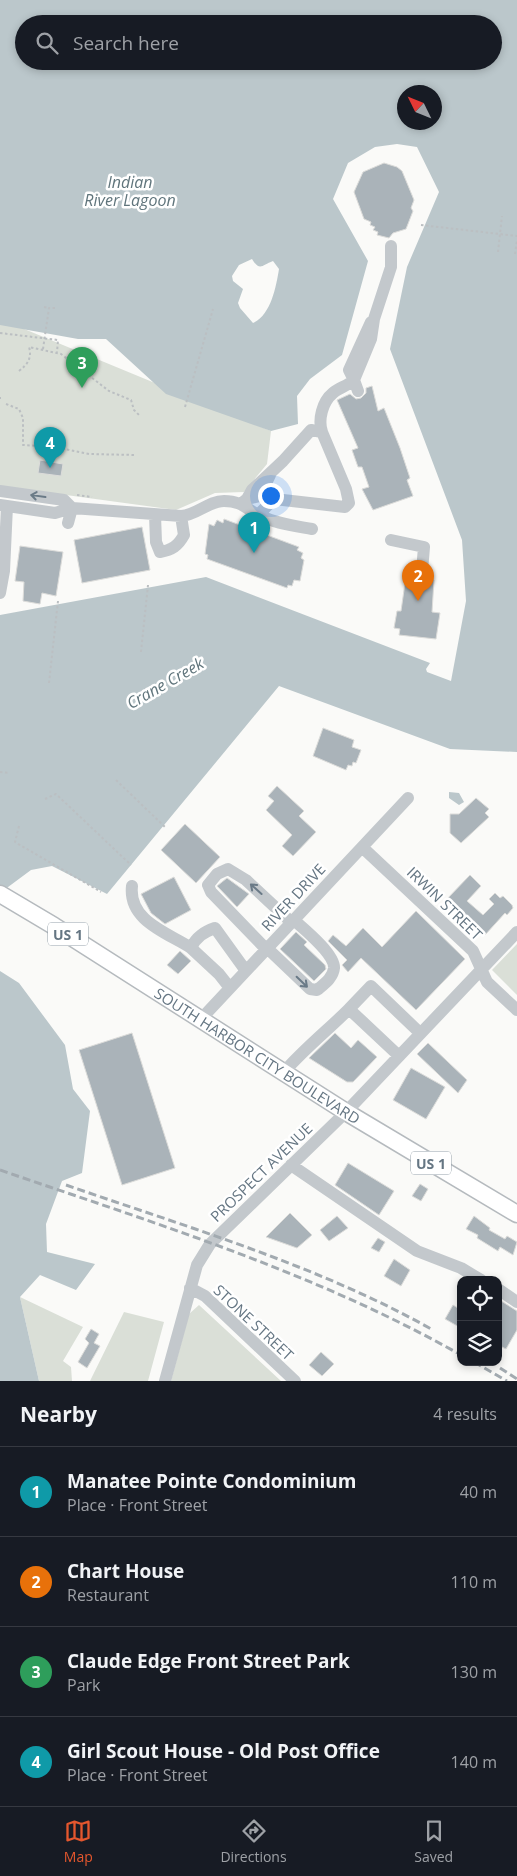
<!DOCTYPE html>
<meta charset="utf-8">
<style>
:root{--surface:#171b24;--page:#20242c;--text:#f1f3f6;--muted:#9ea1a6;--line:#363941;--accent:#e4572e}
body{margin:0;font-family:"Open Sans",sans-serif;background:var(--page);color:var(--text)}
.controls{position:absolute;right:15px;bottom:15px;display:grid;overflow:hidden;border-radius:10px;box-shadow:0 2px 8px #0003}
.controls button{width:45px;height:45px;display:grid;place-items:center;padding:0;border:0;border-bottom:1px solid var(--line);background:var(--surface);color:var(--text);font:25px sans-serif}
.compass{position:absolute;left:397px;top:85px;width:45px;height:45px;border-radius:50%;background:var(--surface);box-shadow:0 2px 8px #0003;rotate:313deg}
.you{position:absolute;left:270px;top:495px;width:18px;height:18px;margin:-12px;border:4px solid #fff;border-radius:50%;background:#1a73e8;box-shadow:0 0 0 8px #1a73e833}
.badge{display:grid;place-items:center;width:32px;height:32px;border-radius:50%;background:var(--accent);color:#fff;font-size:16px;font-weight:700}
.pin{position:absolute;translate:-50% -41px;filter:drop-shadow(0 1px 2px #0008)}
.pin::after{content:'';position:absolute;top:26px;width:18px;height:15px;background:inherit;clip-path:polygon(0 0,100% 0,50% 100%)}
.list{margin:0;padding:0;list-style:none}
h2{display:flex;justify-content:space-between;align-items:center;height:65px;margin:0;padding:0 20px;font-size:21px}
h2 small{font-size:16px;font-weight:400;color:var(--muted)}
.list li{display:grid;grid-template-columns:32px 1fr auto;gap:15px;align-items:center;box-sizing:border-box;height:90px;padding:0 20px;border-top:1px solid var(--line)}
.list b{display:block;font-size:19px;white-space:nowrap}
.list p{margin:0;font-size:16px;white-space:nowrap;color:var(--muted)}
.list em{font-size:16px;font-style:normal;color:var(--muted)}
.icon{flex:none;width:28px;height:28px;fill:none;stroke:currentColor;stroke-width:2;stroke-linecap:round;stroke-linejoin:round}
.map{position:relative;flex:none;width:517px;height:1381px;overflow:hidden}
.search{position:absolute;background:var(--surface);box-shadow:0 2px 8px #0003;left:15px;right:15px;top:15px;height:55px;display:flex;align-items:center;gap:12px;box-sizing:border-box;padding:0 18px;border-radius:28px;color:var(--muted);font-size:19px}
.sheet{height:425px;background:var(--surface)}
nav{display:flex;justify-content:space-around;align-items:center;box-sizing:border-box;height:70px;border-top:1px solid var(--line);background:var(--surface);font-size:14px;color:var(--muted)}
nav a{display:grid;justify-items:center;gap:2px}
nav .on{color:var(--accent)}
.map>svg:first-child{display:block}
</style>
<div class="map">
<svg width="517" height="1381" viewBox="0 0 517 1381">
<rect width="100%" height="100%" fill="#fafaf8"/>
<path fill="#dadfd7" d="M 0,319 L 271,431 L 267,464 L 244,492 L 215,493 L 176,510 L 0,486 Z
M 517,944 L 517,995 L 492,970 Z
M 20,1297 L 83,1327 L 63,1361 L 71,1367 L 72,1381 L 39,1381 Z
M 199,1305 L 281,1381 L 171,1381 L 189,1314 Z
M 124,1312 L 164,1322 L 148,1381 L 90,1381 Z"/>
<path fill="#bbc7cb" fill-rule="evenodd" d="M 0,0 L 517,0 L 517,752 L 450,749 L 279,686 L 107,894 L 52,866 L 31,870 L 0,893 L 0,615 L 206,577 L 430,663 L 426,669 L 427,672 L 451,681 L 466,601 L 462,540 L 390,349 L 407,267 L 439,192 L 417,147 L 397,144 L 375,147 L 348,163 L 333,199 L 368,261 L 342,355 L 310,379 L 297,396 L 298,424 L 271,431 L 166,394 L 106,339 L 78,339 L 0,325 ZM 24,24 L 493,24 L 493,61 L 24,61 ZM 404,92 L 434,92 L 434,122 L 404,122 ZM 252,259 C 260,272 262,265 273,261 L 279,269 C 276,287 271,315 253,323 L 240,308 L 238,303 L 243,289 L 233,281 L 232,276 L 239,265 Z
M 449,792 L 459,793 L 464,802 L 459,805 L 449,798 Z
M 0,971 L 19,983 L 65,1045 L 73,1089 L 90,1111 L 82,1173 L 62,1181 L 46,1224 L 47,1252 L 95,1264 L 76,1290 L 40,1275 L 20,1297 L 39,1381 L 0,1381 Z"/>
<path fill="#aab3b9" stroke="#dcdcda" d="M 384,163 L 397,167 L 402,171 L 414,200 L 411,208 L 413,211 L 406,229 L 393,233 L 389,238 L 377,235 L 378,232 L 373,230 L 375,227 L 370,225 L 371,222 L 364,219 L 354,192 L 363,172 Z
M 372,386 L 378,411 L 384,408 L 400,448 L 410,478 L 407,480 L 413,496 L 373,510 L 362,489 L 369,487 L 362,467 L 358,467 L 352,450 L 358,448 L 337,400 L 350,394 L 356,399 L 361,398 L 366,393 L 366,388 Z
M 40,460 L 63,464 L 61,476 L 38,473 Z
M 224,519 L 299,547 L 297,550 L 303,553 L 301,558 L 304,560 L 300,581 L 294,580 L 292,586 L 288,585 L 287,588 L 207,559 L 208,555 L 205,554 L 209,524 L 214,526 L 217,520 L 223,523 Z
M 142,527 L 150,570 L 82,583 L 74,540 Z
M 20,546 L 63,552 L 56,596 L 42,593 L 40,604 L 23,601 L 24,582 L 15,581 Z
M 423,579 L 434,580 L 432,612 L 440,613 L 436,639 L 399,635 L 400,629 L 394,628 L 397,611 L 401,611 L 405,583 L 422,584 Z
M 323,728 L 354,740 L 352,747 L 361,750 L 356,763 L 353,762 L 352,766 L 348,765 L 346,770 L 313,756 Z
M 277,786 L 304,811 L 299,816 L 316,832 L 293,856 L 282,846 L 292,835 L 266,810 L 274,801 L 268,796 Z
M 476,798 L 489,809 L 485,813 L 489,817 L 461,843 L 450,833 L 450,814 L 459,814 Z
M 185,824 L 220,857 L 196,883 L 161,850 Z
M 470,875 L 481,886 L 467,901 L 483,915 L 494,904 L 489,899 L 495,893 L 500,898 L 503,896 L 512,905 L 513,908 L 507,915 L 505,913 L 485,935 L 446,900 Z
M 174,877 L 191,910 L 165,924 L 151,913 L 141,894 Z
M 227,878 L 249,894 L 237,907 L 217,886 Z
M 416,911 L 465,959 L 416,1010 L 361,958 L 348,972 L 342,965 L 347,960 L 328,941 L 333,935 L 346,946 L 363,928 L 382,947 Z
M 296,932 L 307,942 L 304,945 L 325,965 L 326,969 L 314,981 L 280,949 Z
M 180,951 L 191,961 L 178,974 L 167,965 Z
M 132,1033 L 175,1168 L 122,1185 L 79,1050 Z
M 335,1033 L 351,1048 L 358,1040 L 377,1057 L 353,1082 L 347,1082 L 309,1058 Z
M 428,1043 L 467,1080 L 458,1093 L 417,1054 Z
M 411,1068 L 445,1087 L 426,1119 L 393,1100 Z
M 348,1163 L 394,1191 L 379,1215 L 335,1185 Z
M 420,1184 L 428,1189 L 421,1201 L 412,1196 Z
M 290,1213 L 312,1235 L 297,1248 L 266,1237 Z
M 337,1216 L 348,1228 L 329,1241 L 320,1230 Z
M 474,1216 L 490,1228 L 489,1230 L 505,1239 L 507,1236 L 517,1242 L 513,1255 L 500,1247 L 498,1251 L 477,1238 L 478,1235 L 466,1229 Z
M 378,1238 L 385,1242 L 379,1252 L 371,1248 Z
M 394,1259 L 410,1270 L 401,1286 L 384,1276 Z
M 498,1299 L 517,1311 L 517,1330 L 506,1349 L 498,1345 Z
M 453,1305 L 461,1310 L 461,1328 L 445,1319 Z
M 91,1329 L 99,1334 L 94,1343 L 100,1346 L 87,1368 L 78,1362 L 89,1343 L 85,1339 Z
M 321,1352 L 334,1364 L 322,1376 L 309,1365 Z"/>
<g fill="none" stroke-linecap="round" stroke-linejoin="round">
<defs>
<g id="major">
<path id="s1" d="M 0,894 L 54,926 L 346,1112 L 517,1214"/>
</g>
</defs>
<use href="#major" stroke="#b5babe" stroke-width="19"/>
<path stroke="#bbbfc2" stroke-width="2" stroke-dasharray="2.5 2.5" stroke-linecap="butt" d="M 421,225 L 517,236
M 498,252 L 502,216
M 515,254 L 517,240
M 44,307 L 49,308
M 0,333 L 58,340 L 57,352
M 43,349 L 49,308 L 55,308
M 19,371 C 28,364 32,358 29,347 L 61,354 L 109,391 L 131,400 L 134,410 L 139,415
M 0,398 L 1,398
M 6,404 L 19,409 L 23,418 L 23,445 L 54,447 L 89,454 L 135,455
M 185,407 L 213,309
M 77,495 L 92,497
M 141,652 L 148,585
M 49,683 L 58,601
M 0,772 L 9,773
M 116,780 L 165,827
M 45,799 L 56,794 L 131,865
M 19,826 L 15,842 L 101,892"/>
<path stroke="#c3c8cc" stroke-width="12" d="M 354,380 L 371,339 L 374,319 L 391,267 L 391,246
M 354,380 L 349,370 L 371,322
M 322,432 C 318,420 322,402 333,393 C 339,388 347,386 354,380 L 358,391
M 0,491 L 64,500 L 72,508
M 247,499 L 260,496 L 270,475
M 242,503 L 247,499 L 252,490 L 283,461 L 311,430 L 322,432 L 346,489 L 349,503 L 345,507 L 274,499 L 258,515
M 0,505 L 55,513 L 72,508 L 181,516 C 197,515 208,501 224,501 C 244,501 247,511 263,517 C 278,524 295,526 312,529
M 155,515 L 156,542 L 160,552 C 172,550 178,546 184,535 L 181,516
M 68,523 L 72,508
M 391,540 L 424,547 L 422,571
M 0,593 L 4,571 L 7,506
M 362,847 L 473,951 L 487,982 L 517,1010
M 132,886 C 128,921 168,933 191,948
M 267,948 L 310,989 L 317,990 C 324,984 333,978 334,968 C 335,954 304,929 294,920
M 266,949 L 211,892 L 208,885 L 217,874 L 228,869 L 246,880 L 291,922
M 230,988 L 219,974 L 191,948 C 196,937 204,932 215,928 L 246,971
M 201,1019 L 408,798
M 398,1055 L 349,1009 L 371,986 L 420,1033
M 284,1072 C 304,1049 328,1030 349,1009
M 291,1165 L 417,1251 L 461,1268 L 481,1280
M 190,1288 L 205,1296 L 295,1381
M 498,1289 L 517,1302
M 165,1381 L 197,1265 L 210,1244 L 346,1112 L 517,932"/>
<use href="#major" stroke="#fff" stroke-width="16"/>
<path stroke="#a2aab0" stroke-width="3" stroke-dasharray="8 4" stroke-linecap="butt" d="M 0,1170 C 157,1224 316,1273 461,1355
M 66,1185 C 190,1228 319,1266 433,1330
M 474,1362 L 507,1381
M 500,1368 L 517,1379"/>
</g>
<defs><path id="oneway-shaft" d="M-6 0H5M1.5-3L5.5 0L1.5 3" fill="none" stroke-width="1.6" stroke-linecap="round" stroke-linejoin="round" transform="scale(1.25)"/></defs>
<g stroke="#6a7a87">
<use href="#oneway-shaft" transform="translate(38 496) rotate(-172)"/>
<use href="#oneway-shaft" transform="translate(256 889) rotate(-138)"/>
<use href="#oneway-shaft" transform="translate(302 982) rotate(44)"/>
</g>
<g text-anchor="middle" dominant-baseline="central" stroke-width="5" stroke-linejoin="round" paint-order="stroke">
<g fill="#fff" stroke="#939fa8" stroke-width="1">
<rect x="48" y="922.5" width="40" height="23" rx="4"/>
<rect x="411" y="1151.5" width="40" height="23" rx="4"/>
</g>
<g font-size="14" font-weight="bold" fill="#657683">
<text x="68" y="934">US 1</text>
<text x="431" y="1163">US 1</text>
</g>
<g font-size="15" fill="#657683" stroke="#fff">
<text transform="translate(293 897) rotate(-47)">RIVER DRIVE</text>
<text transform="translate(445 903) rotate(44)">IRWIN STREET</text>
<text stroke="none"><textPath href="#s1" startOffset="304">SOUTH HARBOR CITY BOULEVARD</textPath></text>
<text transform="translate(261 1172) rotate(-44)">PROSPECT AVENUE</text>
<text transform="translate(254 1322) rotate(43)">STONE STREET</text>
</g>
<g font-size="16" font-style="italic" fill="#60757c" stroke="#fff">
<text x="130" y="182">Indian<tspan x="130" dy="18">River Lagoon</tspan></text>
<text transform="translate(165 683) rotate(-30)">Crane Creek</text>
</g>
</g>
</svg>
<div class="controls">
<button><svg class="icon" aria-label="locate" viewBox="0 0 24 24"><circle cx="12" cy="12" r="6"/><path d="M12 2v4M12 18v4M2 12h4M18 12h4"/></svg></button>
<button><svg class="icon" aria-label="layers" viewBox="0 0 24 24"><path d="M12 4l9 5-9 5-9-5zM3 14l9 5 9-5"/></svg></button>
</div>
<svg class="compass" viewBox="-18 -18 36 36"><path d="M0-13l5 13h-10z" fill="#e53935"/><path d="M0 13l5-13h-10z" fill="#9ea1a6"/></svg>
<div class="you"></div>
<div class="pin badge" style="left:254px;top:553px;background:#0f9aa8">1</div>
<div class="pin badge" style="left:418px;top:601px;background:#e8710a">2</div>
<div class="pin badge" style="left:82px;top:388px;background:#2e9e5b">3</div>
<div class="pin badge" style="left:50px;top:468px;background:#0f9aa8">4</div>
<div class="search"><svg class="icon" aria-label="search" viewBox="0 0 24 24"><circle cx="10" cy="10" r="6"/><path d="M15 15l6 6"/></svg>Search here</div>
</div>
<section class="sheet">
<h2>Nearby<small>4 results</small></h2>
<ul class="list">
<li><span class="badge" style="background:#0f9aa8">1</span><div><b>Manatee Pointe Condominium</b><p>Place · Front Street</p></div><em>40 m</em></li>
<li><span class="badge" style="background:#e8710a">2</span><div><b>Chart House</b><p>Restaurant</p></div><em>110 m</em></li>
<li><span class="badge" style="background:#2e9e5b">3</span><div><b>Claude Edge Front Street Park</b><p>Park</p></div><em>130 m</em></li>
<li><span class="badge" style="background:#0f9aa8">4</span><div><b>Girl Scout House - Old Post Office</b><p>Place · Front Street</p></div><em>140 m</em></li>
</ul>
</section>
<nav>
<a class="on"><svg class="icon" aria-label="map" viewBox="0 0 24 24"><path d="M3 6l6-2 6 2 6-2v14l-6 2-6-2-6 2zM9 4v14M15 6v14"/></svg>Map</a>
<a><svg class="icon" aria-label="directions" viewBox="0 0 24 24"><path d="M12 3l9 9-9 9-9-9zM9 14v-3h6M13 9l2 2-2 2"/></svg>Directions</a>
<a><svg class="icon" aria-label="saved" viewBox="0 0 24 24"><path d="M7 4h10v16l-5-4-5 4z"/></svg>Saved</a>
</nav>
